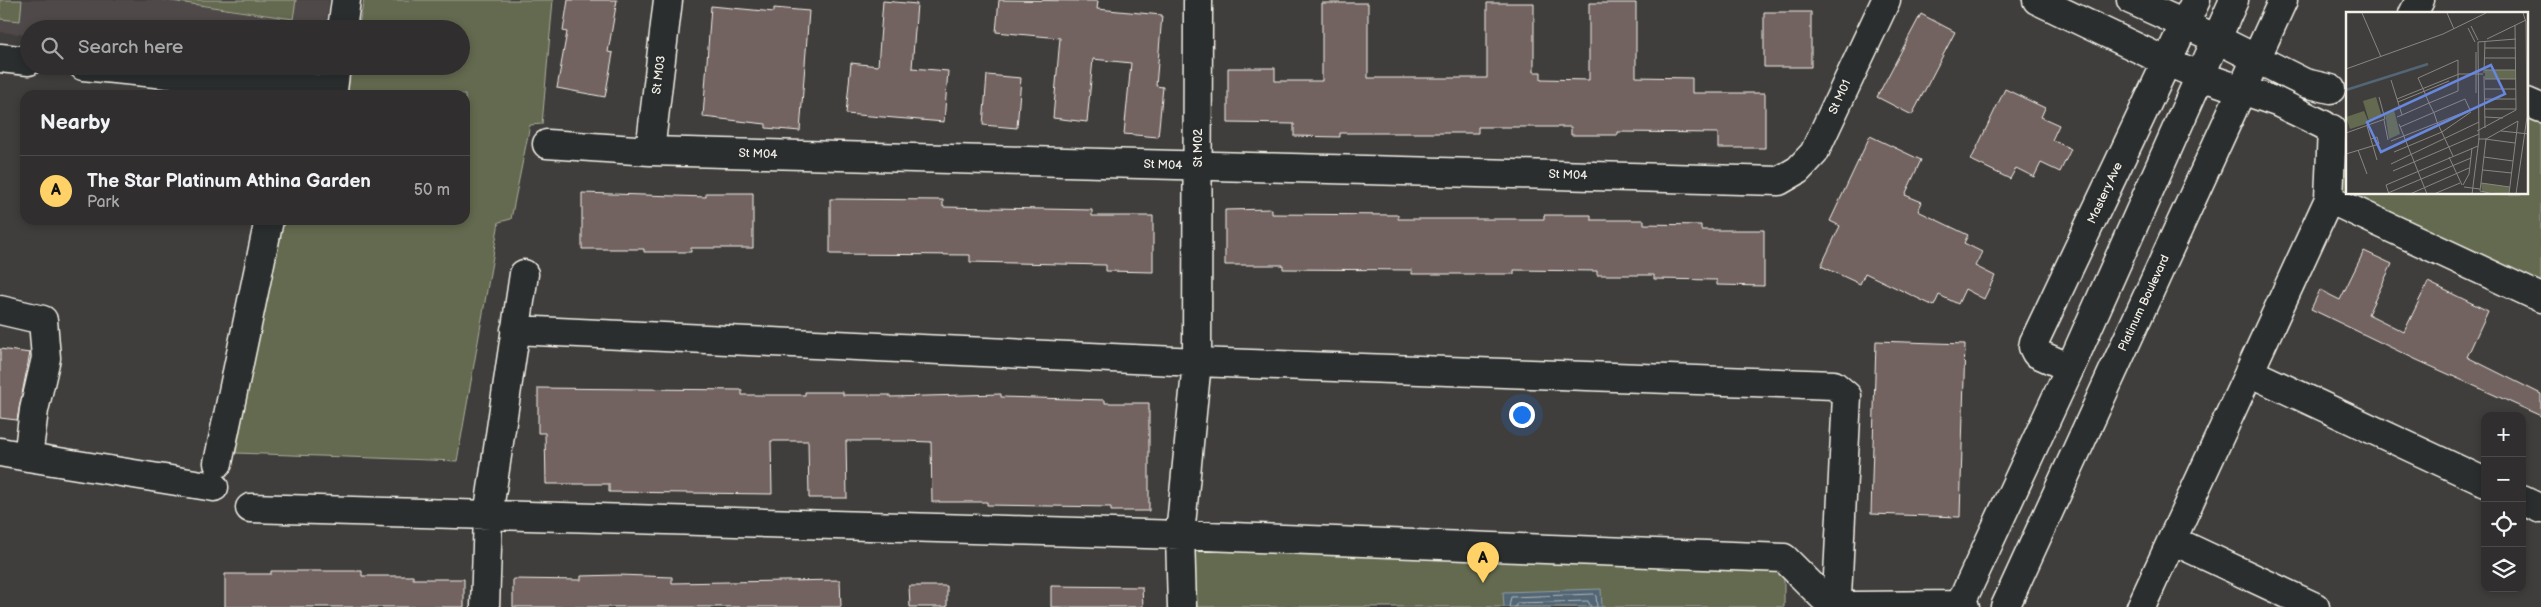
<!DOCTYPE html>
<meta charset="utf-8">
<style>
:root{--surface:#302e2e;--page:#383636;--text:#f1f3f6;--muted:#a8a8aa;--line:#4b4a4a;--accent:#ffd166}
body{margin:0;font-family:"Balsamiq Sans",sans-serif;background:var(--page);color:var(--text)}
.controls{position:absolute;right:15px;bottom:15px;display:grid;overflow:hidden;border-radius:10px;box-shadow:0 2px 8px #0003}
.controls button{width:45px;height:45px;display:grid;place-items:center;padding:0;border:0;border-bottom:1px solid var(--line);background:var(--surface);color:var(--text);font:25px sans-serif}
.you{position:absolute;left:1521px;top:414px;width:18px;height:18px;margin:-12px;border:4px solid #fff;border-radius:50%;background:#1a73e8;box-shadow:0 0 0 8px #1a73e833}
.badge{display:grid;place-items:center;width:32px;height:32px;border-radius:50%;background:var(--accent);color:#111;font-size:16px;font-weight:700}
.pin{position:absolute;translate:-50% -41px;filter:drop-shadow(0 1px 2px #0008)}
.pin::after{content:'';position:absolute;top:26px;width:18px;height:15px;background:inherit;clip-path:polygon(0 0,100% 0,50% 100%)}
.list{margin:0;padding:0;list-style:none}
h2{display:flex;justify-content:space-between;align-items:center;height:65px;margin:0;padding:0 20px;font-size:21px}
h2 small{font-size:16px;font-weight:400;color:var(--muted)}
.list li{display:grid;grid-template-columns:32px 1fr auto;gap:15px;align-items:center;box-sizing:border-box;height:70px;padding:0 20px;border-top:1px solid var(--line)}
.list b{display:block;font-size:19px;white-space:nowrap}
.list p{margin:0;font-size:16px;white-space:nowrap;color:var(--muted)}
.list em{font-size:16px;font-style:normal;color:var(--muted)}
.icon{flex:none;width:28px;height:28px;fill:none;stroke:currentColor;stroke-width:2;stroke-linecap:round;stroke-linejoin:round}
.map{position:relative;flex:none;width:2541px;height:607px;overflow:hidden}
.search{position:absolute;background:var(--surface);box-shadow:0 2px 8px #0003;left:20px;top:20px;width:450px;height:55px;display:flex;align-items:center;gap:12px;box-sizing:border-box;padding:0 18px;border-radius:28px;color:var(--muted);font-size:19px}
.panel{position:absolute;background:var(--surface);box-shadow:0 2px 8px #0003;left:20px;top:90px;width:450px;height:135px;border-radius:15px}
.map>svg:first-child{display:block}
</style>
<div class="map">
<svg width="2541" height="607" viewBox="0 0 2541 607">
<rect width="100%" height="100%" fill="#403e3d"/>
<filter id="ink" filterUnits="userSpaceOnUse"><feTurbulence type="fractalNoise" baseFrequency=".02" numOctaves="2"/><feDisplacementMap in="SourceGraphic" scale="10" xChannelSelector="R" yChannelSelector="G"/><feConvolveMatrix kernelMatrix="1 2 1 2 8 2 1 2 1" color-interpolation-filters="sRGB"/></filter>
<g filter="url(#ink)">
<path fill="#4f4948" d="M 0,0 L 329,0 L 326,29 L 29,29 L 29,35 L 0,32 Z"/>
<path fill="#646a50" stroke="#acae9c" d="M 0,0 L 22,0 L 20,21 L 0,19 Z
M 165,0 L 296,0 L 293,19 Z
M 364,0 L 553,0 L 542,124 L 530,125 L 511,219 L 499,222 L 457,461 L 236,453 L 278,220 L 465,220 L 465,95 L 343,95 L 349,66 L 461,66 L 461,29 L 358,29 Z
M 2527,102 L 2541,108 L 2541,297 L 2330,198 L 2347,160 L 2347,194 L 2527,194 Z
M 1180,535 L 1784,558 L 1784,607 L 1182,607 Z"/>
<path fill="#526675" stroke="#939ea3" d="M 1601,589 L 1602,607 L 1504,607 L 1503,592 Z"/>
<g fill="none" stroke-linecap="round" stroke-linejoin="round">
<path stroke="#b3b9ba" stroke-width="1" d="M 1509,607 L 1511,597 L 1594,594 L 1596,596 L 1597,607
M 1515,607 L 1517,603 L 1588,601 L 1591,607"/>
</g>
<path fill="#726461" stroke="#f4f1e8" d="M 568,0 L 617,0 L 608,52 L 613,53 L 605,97 L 557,88 L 567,32 L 563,31 Z
M 999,0 L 1098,1 L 1097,9 L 1162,15 L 1156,86 L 1163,87 L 1158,137 L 1124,134 L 1131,63 L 1093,59 L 1087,122 L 1053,118 L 1060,38 L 996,32 Z
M 883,1 L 917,4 L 912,68 L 948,71 L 944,122 L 846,114 L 851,63 L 878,66 Z
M 1322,3 L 1368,3 L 1368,78 L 1487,78 L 1487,3 L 1534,3 L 1534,72 L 1541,72 L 1541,79 L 1589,80 L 1589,3 L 1636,3 L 1636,77 L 1692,78 L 1692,93 L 1765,93 L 1765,148 L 1718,148 L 1718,133 L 1618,132 L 1618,135 L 1571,135 L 1571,127 L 1478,127 L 1478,133 L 1340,133 L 1340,137 L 1294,136 L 1294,124 L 1228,123 L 1228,68 L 1275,68 L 1275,81 L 1322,81 Z
M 711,6 L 774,12 L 774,8 L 809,11 L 800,131 L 766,128 L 766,124 L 703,117 Z
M 1764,12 L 1811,12 L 1811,67 L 1764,67 Z
M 1921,14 L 1955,32 L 1912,115 L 1877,97 Z
M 987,75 L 1021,78 L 1017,128 L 983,125 Z
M 2005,89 L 2045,108 L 2041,117 L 2059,125 L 2052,140 L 2071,149 L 2060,172 L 2041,163 L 2034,177 L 2016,168 L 2010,179 L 1971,160 Z
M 1870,136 L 1921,160 L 1905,195 L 1922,202 L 1918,211 L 1968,235 L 1964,243 L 1982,252 L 1975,266 L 1995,276 L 1984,299 L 1965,289 L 1958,304 L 1939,295 L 1934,306 L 1865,273 L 1860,284 L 1821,266 L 1840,226 L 1830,221 Z
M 582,193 L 706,197 L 706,193 L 753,193 L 753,248 L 691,248 L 691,252 L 644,252 L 644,249 L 582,249 Z
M 830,199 L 943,200 L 943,207 L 1092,210 L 1092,216 L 1153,216 L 1153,272 L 1106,271 L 1106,265 L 970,262 L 970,255 L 830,254 Z
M 1272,209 L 1272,214 L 1398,215 L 1398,219 L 1544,219 L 1544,215 L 1591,215 L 1591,220 L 1644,220 L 1644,224 L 1701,225 L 1701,230 L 1764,230 L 1764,286 L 1717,285 L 1717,280 L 1654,279 L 1654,275 L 1597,275 L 1597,271 L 1514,270 L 1514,274 L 1412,274 L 1412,270 L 1283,269 L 1283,265 L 1225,265 L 1225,210 Z
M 2364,251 L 2392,264 L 2368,314 L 2404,332 L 2428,282 L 2488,311 L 2467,357 L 2541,394 L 2541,416 L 2417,360 L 2311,309 L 2320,290 L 2340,300 Z
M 1876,341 L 1965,344 L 1960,517 L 1871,514 Z
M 0,349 L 30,353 L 17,420 L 0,418 Z
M 538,388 L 742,390 L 742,395 L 805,395 L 805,392 L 843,392 L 843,395 L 890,395 L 890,397 L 1001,394 L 1001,397 L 1105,400 L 1105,403 L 1149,403 L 1149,511 L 1111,511 L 1111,507 L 987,505 L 987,502 L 932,502 L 931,442 L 904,441 L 846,441 L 847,498 L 809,498 L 808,441 L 771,441 L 772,494 L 609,492 L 609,484 L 546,484 L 545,433 L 538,433 Z
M 271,571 L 362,571 L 362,576 L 413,576 L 413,579 L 464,579 L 464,607 L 225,607 L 225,574 L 271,574 Z
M 619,575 L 672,577 L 672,583 L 840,580 L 841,607 L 513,607 L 513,579 L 581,580 L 581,576 Z
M 909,586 L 947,586 L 947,607 L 910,607 Z
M 1051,586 L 1142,587 L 1143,607 L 1051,607 Z"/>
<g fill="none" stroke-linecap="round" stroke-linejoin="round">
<defs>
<path id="minor" d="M 2037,0 L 2167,62 L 2201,76 L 2277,102 L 2324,125
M 2131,0 L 2217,39 L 2305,83 L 2331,89
M 2413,14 L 2420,0
M 342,29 L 346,0
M 0,58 L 29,61
M 83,66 L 333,90 L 336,66
M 2527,102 L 2541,108
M 547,144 L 650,151 L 1779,181 L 1798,170 L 1814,153 L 1886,0
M 650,151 L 668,0
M 2329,199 L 2541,298
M 0,310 L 43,320 L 46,358 L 34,410 L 28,457 L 0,452
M 515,330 L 1197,362 L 1834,385 L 1847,396 L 1837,596
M 2070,368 L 2036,353 L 2033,347 L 2034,342 L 2196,0
M 2249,372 L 2485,482
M 28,457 L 214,487
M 218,463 L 269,220
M 2522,500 L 2541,509
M 250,508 L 1180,535 L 1784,558 L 1823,597
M 2172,540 L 2315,607
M 1852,606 L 1960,605 L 1965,607
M 485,607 L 488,516 L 524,274
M 1182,607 L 1180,535 L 1197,362 L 1198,0
M 1959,607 L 2070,368 L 2234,0
M 2005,607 L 2283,0
M 2141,607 L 2329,199 L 2332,129"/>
</defs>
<use href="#minor" stroke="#f4f1e8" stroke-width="31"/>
<use href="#minor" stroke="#2a2d2e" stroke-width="28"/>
</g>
</g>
<g text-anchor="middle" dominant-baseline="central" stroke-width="4.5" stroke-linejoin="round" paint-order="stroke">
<g font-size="12" fill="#f4f1e8" stroke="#2a2d2e">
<text transform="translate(659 75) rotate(-83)">St M03</text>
<text transform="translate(1840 97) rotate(-65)">St M01</text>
<text transform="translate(1198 148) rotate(-90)">St M02</text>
<text transform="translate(758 154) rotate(2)">St M04</text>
<text transform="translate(1163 165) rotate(2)">St M04</text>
<text transform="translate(1568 175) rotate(2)">St M04</text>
<text transform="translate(2105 193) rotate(-65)">Mastery Ave</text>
<text transform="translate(2144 303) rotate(-65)">Platinum Boulevard</text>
</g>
</g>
<g transform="translate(2346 12)">
<rect width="182" height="182" fill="#403e3d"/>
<path d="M 139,58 L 170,58 L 170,67 L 139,67 ZM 30,85 L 36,105 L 23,109 L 17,89 ZM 48,98 L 54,122 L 43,127 L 39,101 ZM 18,99 L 23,111 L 4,117 L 0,105 ZM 135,171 L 164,175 L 163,182 L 136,180 Z" fill="#646a50"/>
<path fill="none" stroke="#526675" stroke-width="2.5" d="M 0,78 L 82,52"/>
<path fill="none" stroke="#888681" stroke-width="1" d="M 16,1 L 35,45M 101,1 L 108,17M 125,14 L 132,28M 122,16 L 129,30M 141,27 L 180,8M 132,30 L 170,27M 139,36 L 170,36M 130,40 L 130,81M 139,46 L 170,46M 0,57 L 97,22 L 140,1M 139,58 L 170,58M 138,61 L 139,29M 138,64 L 139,116M 139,67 L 170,67M 45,68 L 56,103M 139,77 L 170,77M 51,87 L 113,62 L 137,62M 139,87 L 170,87M 52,90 L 103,69M 139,97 L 170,97M 51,105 L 56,103 L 83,91 L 112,79 L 112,48 L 72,66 L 78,79 L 83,91 L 88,101 L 91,110 L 107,144M 139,105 L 157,106M 38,108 L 42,128M 53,112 L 81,182M 21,114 L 31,148M 54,115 L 119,87 L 124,98M 131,119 L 170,98 L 169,13M 155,119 L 183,122M 0,121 L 39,107 L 33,85M 132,127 L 140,127 L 172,109M 139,127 L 169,131M 140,127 L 134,179 L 148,182M 45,129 L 124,98M 12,138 L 21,162M 48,140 L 96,120 L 125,100M 0,142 L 33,132 L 31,125 L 25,127M 103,145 L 116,173M 138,145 L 167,149M 45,152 L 133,110M 137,158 L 166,161M 47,159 L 133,122M 135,171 L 164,175M 117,173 L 123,162 L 126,136M 118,175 L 134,177M 42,181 L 125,146M 43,182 L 40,173 L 132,134M 64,182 L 123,156M 88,182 L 114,171M 126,182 L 133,127 L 132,30M 163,182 L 172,109M 170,182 L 181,105 L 180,10 L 177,1"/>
<path fill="#6887de" fill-opacity="0.15" stroke="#6887de" stroke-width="2.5" d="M 145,53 L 159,82 L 35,140 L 21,110 Z"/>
<rect width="182" height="182" fill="none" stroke="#f4f1e8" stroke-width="2.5"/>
</g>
</svg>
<div class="controls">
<button>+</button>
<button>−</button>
<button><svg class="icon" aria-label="locate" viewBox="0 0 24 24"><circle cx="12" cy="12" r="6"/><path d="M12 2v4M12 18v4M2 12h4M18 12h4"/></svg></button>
<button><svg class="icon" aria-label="layers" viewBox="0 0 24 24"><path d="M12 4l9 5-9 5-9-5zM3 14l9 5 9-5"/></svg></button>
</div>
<div class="you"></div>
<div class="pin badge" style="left:1483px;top:583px">A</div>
<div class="search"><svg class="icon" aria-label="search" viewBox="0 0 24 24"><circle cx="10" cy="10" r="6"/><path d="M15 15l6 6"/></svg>Search here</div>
<section class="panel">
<h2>Nearby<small></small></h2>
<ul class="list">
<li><span class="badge">A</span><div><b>The Star Platinum Athina Garden</b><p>Park</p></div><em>50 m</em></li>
</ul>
</section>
</div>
